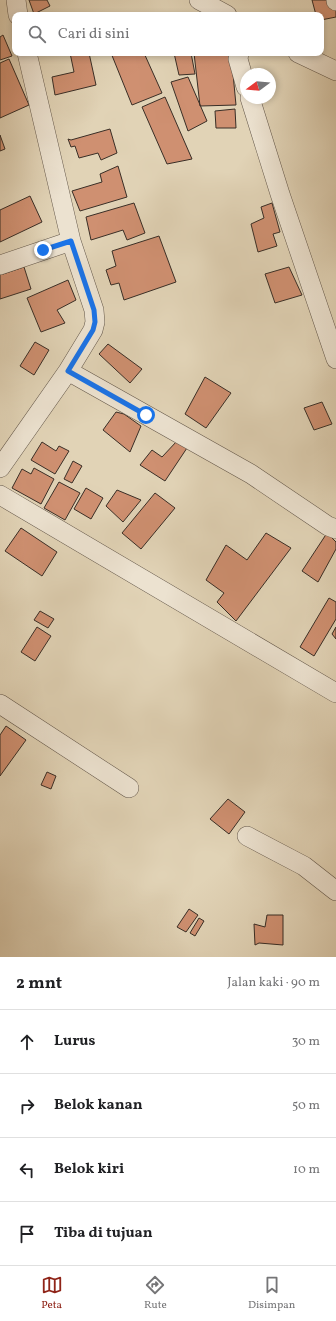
<!DOCTYPE html>
<html lang="id">
<meta charset="utf-8">
<style>
:root{--surface:#fff;--page:#f2f2f2;--text:#202124;--muted:#757577;--line:#e0e0e0;--accent:#8f2418}
body{margin:0;font-family:Vollkorn,serif;background:var(--page);color:var(--text)}
.compass{position:absolute;left:240px;top:68px;width:36px;height:36px;border-radius:50%;background:var(--surface);box-shadow:0 2px 6px #0003;rotate:254deg}
.stop{position:absolute;width:12px;height:12px;margin:-9px;border:3px solid #1a73e8;border-radius:50%;background:#fff}
.stop.end{background:#1a73e8;border-color:#fff;box-shadow:0 1px 4px #0008}
.list{margin:0;padding:0;list-style:none}
h2{display:flex;justify-content:space-between;align-items:center;height:52px;margin:0;padding:0 16px;font-size:17px}
h2 small{font-size:13px;font-weight:400;color:var(--muted)}
.list li{display:grid;grid-template-columns:26px 1fr auto;gap:12px;align-items:center;box-sizing:border-box;height:64px;padding:0 16px;border-top:1px solid var(--line)}
.list b{display:block;font-size:15px;white-space:nowrap}
.list em{font-size:13px;font-style:normal;color:var(--muted)}
.icon{flex:none;width:22px;height:22px;fill:none;stroke:currentColor;stroke-width:2;stroke-linecap:round;stroke-linejoin:round}
.map{position:relative;flex:none;width:336px;height:957px;overflow:hidden}
.search{position:absolute;background:var(--surface);box-shadow:0 2px 6px #0003;left:12px;right:12px;top:12px;height:44px;display:flex;align-items:center;gap:10px;box-sizing:border-box;padding:0 14px;border-radius:8px;color:var(--muted);font-size:15px}
.sheet{height:308px;background:var(--surface)}
nav{display:flex;justify-content:space-around;align-items:center;box-sizing:border-box;height:56px;border-top:1px solid var(--line);background:var(--surface);font-size:11px;color:var(--muted)}
nav a{display:grid;justify-items:center;gap:2px}
nav .on{color:var(--accent)}
.map>svg:first-child{display:block}
</style>
<div class="map">
<svg width="336" height="957" viewBox="0 0 336 957">
<rect width="100%" height="100%" fill="#e1d3b6"/>
<filter id="stains"><feTurbulence type="fractalNoise" baseFrequency=".005" numOctaves="4"/><feColorMatrix values="0 0 0 0 .2 0 0 0 0 .09 0 0 0 0 .02 0 0 0 .5 -.17"/></filter>
<radialGradient id="worn" r=".72"><stop offset=".6" stop-color="#630" stop-opacity="0"/><stop offset="1" stop-color="#630" stop-opacity=".3"/></radialGradient>
<path fill="#cf9071" stroke="#392e26" d="M 29,0 L 47,0 L 50,6 L 34,14 Z
M 312,0 L 332,0 L 336,11 L 336,17 L 321,20 L 321,15 L 316,15 Z
M 3,35 L 12,56 L 0,60 L 0,37 Z
M 70,53 L 89,53 L 96,85 L 55,95 L 52,77 L 74,72 Z
M 111,53 L 144,53 L 162,93 L 132,105 Z
M 174,53 L 191,53 L 195,74 L 179,75 Z
M 194,53 L 231,53 L 236,105 L 200,106 Z
M 9,59 L 29,105 L 0,118 L 0,63 Z
M 188,77 L 207,121 L 188,131 L 171,82 Z
M 165,97 L 192,159 L 167,164 L 142,107 Z
M 235,109 L 236,128 L 216,128 L 215,111 Z
M 110,129 L 117,153 L 101,160 L 98,153 L 79,158 L 75,146 L 71,147 L 68,139 L 71,140 Z
M 0,135 L 5,149 L 0,151 Z
M 118,166 L 127,197 L 80,211 L 72,191 L 102,182 L 100,174 Z
M 30,196 L 42,222 L 0,242 L 0,210 Z
M 134,203 L 145,233 L 127,240 L 123,230 L 91,240 L 86,217 Z
M 272,203 L 280,232 L 273,234 L 277,246 L 258,252 L 251,224 L 264,218 L 261,207 Z
M 159,236 L 176,282 L 124,300 L 119,283 L 111,285 L 106,270 L 116,266 L 112,251 Z
M 0,266 L 3,274 L 24,267 L 31,289 L 0,299 Z
M 289,267 L 302,295 L 275,303 L 265,274 Z
M 68,280 L 76,300 L 57,310 L 65,323 L 41,332 L 27,298 Z
M 35,342 L 49,350 L 34,375 L 20,366 Z
M 108,344 L 142,369 L 130,383 L 99,354 Z
M 205,377 L 231,393 L 206,428 L 185,414 Z
M 322,402 L 332,424 L 314,430 L 304,408 Z
M 116,412 L 124,414 L 141,426 L 130,452 L 103,430 Z
M 177,441 L 187,448 L 165,481 L 140,465 L 152,450 L 162,457 Z
M 42,442 L 56,451 L 59,446 L 69,451 L 55,474 L 31,460 Z
M 73,461 L 82,466 L 72,483 L 64,479 Z
M 34,468 L 54,479 L 41,504 L 12,488 L 22,469 L 31,474 Z
M 59,482 L 80,493 L 65,520 L 44,508 Z
M 86,488 L 103,498 L 91,519 L 74,509 Z
M 117,490 L 141,500 L 123,522 L 106,506 Z
M 155,493 L 175,508 L 141,549 L 122,533 Z
M 21,528 L 57,552 L 42,576 L 5,551 Z
M 266,533 L 291,548 L 236,621 L 217,602 L 224,593 L 206,580 L 226,545 L 247,560 Z
M 327,533 L 336,542 L 336,549 L 318,582 L 302,571 Z
M 329,598 L 336,602 L 336,619 L 314,656 L 300,647 Z
M 40,611 L 54,619 L 48,628 L 34,620 Z
M 37,627 L 51,636 L 35,661 L 21,652 Z
M 336,627 L 336,639 L 332,634 Z
M 6,726 L 26,740 L 0,776 L 0,735 Z
M 47,772 L 56,776 L 51,789 L 41,785 Z
M 228,799 L 245,812 L 229,834 L 210,819 Z
M 189,909 L 198,915 L 186,932 L 177,927 Z
M 267,915 L 283,915 L 283,945 L 259,943 L 255,945 L 254,924 L 265,927 Z
M 199,918 L 204,921 L 195,936 L 190,933 Z"/>
<g fill="none" stroke-linecap="round" stroke-linejoin="round">
<defs>
<path id="minor" d="M 16,0 L 18,15
M 199,0 L 227,15
M 336,0 L 336,1
M 239,53 L 238,59 L 246,87
M 298,53 L 336,71
M 250,98 L 280,194 L 336,359
M 0,265 L 71,241
M 68,371 L 251,474 L 328,526 L 336,529
M 0,468 L 68,371 L 93,330 L 95,322 L 94,310 L 71,241 L 27,53
M 0,495 L 336,693
M 0,704 L 129,788
M 247,836 L 304,866 L 336,891"/>
</defs>
<use href="#minor" stroke="#63574a" stroke-width="20"/>
<use href="#minor" stroke="#ece2d0" stroke-width="19"/>
</g>
<g fill="none" stroke-linecap="round" stroke-linejoin="round">
<path stroke="#1a73e8" stroke-width="5" d="M 43,250 L 71,241 L 94,310 L 95,322 L 93,330 L 68,371 L 146,415"/>
</g>
<rect width="100%" height="100%" filter="url(#stains)"/>
<rect width="100%" height="100%" fill="url(#worn)"/>
</svg>
<svg class="compass" viewBox="-18 -18 36 36"><path d="M0-13l5 13h-10z" fill="#e53935"/><path d="M0 13l5-13h-10z" fill="#757577"/></svg>
<div class="stop" style="left:146px;top:415px"></div>
<div class="stop end" style="left:43px;top:250px"></div>
<div class="search"><svg class="icon" aria-label="search" viewBox="0 0 24 24"><circle cx="10" cy="10" r="6"/><path d="M15 15l6 6"/></svg>Cari di sini</div>
</div>
<section class="sheet">
<h2>2 mnt<small>Jalan kaki · 90 m</small></h2>
<ul class="list">
<li><svg class="icon" aria-label="ahead" viewBox="0 0 24 24"><path d="M12 20V5M6 11l6-6 6 6"/></svg><div><b>Lurus</b></div><em>30 m</em></li>
<li><svg class="icon" aria-label="right" viewBox="0 0 24 24"><path d="M7 20v-9h11M14 6l5 5-5 5"/></svg><div><b>Belok kanan</b></div><em>50 m</em></li>
<li><svg class="icon" aria-label="left" viewBox="0 0 24 24"><path d="M17 20v-9H6M10 6l-5 5 5 5"/></svg><div><b>Belok kiri</b></div><em>10 m</em></li>
<li><svg class="icon" aria-label="arrive" viewBox="0 0 24 24"><path d="M6 21V4h12l-3 4 3 4H6"/></svg><div><b>Tiba di tujuan</b></div></li>
</ul>
</section>
<nav>
<a class="on"><svg class="icon" aria-label="map" viewBox="0 0 24 24"><path d="M3 6l6-2 6 2 6-2v14l-6 2-6-2-6 2zM9 4v14M15 6v14"/></svg>Peta</a>
<a><svg class="icon" aria-label="directions" viewBox="0 0 24 24"><path d="M12 3l9 9-9 9-9-9zM9 14v-3h6M13 9l2 2-2 2"/></svg>Rute</a>
<a><svg class="icon" aria-label="saved" viewBox="0 0 24 24"><path d="M7 4h10v16l-5-4-5 4z"/></svg>Disimpan</a>
</nav>
